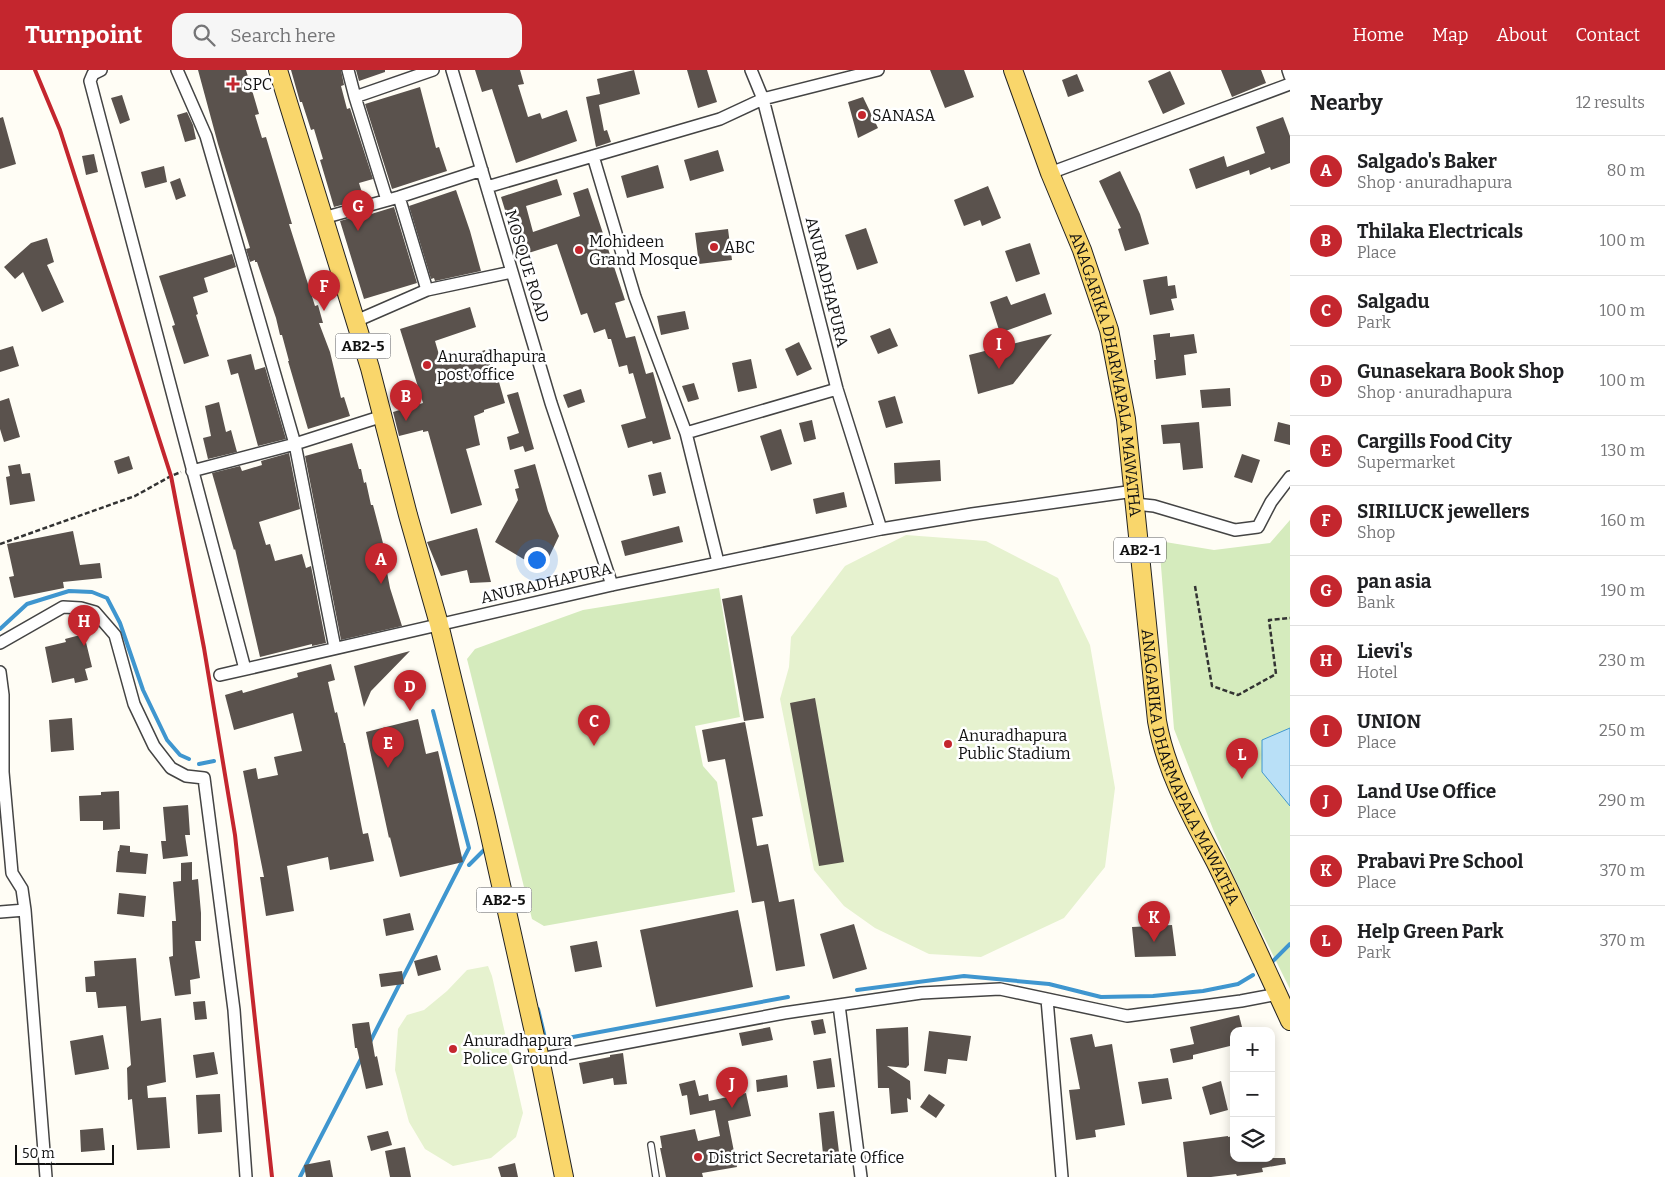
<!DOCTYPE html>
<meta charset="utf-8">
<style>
:root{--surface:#fff;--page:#f6f6f6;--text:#202124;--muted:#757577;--line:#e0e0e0;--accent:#c4262e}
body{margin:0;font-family:Bitter,serif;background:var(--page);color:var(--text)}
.controls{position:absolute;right:15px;bottom:15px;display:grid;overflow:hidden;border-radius:10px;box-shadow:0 2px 12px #0003}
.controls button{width:45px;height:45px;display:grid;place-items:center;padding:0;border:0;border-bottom:1px solid var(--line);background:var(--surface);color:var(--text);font:25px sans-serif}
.scale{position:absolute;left:15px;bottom:12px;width:99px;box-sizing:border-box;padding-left:5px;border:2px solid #111;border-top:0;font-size:14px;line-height:18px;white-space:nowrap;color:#111;-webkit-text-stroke:4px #fff;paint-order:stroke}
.you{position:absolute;left:536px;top:489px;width:18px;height:18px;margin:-12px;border:4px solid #fff;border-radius:50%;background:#1a73e8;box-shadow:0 0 0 8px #1a73e833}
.badge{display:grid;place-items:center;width:32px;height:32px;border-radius:50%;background:var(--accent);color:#fff;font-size:16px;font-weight:700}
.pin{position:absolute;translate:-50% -41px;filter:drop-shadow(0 1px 2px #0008)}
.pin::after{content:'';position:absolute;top:26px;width:18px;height:15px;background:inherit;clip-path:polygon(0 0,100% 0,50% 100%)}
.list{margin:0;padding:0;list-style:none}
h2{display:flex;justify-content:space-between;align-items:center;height:65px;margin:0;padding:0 20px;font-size:21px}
h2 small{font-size:16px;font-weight:400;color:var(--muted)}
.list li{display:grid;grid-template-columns:32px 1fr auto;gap:15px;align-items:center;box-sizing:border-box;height:70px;padding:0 20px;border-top:1px solid var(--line)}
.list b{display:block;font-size:19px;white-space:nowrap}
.list p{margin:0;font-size:16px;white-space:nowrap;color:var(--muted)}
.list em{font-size:16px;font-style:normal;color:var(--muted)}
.icon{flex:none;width:28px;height:28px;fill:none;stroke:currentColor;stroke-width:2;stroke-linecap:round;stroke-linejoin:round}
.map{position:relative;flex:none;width:1290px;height:1107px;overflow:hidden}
header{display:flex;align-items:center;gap:30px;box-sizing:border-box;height:70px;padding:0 25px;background:var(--accent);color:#fff}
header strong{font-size:24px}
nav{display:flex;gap:28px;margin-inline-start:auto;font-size:18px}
.search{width:350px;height:45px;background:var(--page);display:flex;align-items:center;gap:12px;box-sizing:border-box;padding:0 18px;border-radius:15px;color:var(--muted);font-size:19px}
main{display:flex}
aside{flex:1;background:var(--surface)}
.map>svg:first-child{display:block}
</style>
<header>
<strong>Turnpoint</strong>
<div class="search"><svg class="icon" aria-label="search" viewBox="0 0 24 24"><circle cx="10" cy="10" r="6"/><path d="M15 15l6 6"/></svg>Search here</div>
<nav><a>Home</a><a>Map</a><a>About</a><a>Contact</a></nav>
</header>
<main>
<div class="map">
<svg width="1290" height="1107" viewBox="0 0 1290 1107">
<rect width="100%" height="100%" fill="#fffdf5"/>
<path fill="#d5ebbd" d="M 1290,450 L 1290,919 L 1237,813 L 1213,759 L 1174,659 L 1159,471 L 1214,480 L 1270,473 Z
M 719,518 L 740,647 L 695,656 L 703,696 L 717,712 L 735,822 L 544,856 L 532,849 L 467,589 L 475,579 L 583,540 Z"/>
<path fill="#e6f2cf" d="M 906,465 L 986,471 L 1058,508 L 1090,575 L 1115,718 L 1105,797 L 1064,848 L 981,887 L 929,884 L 875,858 L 844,836 L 814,800 L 780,629 L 789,597 L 791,567 L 845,496 Z
M 488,896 L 492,906 L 523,1043 L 516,1067 L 491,1088 L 453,1096 L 425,1079 L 409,1052 L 395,1000 L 398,959 L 407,945 L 424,940 L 447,921 L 467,900 Z"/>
<path fill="#b9e0f7" stroke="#3f96cf" d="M 1290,658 L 1290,736 L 1262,702 L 1262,670 Z"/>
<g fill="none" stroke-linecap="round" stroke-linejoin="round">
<path stroke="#3f96cf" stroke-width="4" d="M 0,559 L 27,534 L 69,521 L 92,522 L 107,528 L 120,553 L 143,620 L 167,670 L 180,685 L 189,689
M 199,694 L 214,691
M 469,795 L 486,778
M 1270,894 L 1290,874
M 857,920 L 964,906 L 1049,914 L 1101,927 L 1153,926 L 1203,921 L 1238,914 L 1253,905
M 538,939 L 546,972 L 788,927
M 370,972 L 469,778 L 433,641
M 300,1107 L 362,987"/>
</g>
<path fill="#5a524d" d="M 198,0 L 246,0 L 259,44 L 255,45 L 262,68 L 266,67 L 292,154 L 289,154 L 315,236 L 318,235 L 323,253 L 319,253 L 330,282 L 341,328 L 344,327 L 350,346 L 308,359 L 288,291 L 289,291 L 282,265 L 280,265 L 276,248 L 257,192 L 255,192 L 255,190 L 250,192 L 246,179 L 250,178 L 218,74 Z
M 291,0 L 341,0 L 344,15 L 341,16 L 347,39 L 350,38 L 373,109 L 359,113 L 364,129 L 334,137 L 320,90 L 323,89 L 314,59 L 311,60 L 302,32 L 300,32 Z
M 356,0 L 385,0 L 385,2 L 359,11 Z
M 475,0 L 520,0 L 524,14 L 518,15 L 528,47 L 540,43 L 542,49 L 567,40 L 577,71 L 516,93 L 492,19 L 482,22 Z
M 634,0 L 640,24 L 599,35 L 604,61 L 607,60 L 611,72 L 596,77 L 586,27 L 600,24 L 597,9 Z
M 687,0 L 707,0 L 717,32 L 698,38 Z
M 930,0 L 964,0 L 974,27 L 945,38 Z
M 1221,0 L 1261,0 L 1266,13 L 1232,27 Z
M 1170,1 L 1185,34 L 1163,44 L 1148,11 Z
M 1077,4 L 1084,21 L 1068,27 L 1062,10 Z
M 420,17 L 436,78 L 439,77 L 447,101 L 392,119 L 365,34 Z
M 122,25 L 130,50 L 120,54 L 111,28 Z
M 863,27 L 878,58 L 858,68 L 848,32 Z
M 187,42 L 193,55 L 196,69 L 185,72 L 177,45 Z
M 3,47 L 16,94 L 0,99 L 0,48 Z
M 1283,47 L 1290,66 L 1290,93 L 1271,100 L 1270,97 L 1250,105 L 1249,100 L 1196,119 L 1189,99 L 1224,86 L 1227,97 L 1265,83 L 1256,57 Z
M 718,80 L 724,101 L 690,111 L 684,90 Z
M 94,84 L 98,102 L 86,105 L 82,86 Z
M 658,95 L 664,118 L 627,128 L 621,106 Z
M 164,96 L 167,112 L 145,118 L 141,102 Z
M 1120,101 L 1140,144 L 1149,174 L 1125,181 L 1118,159 L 1121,158 L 1099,111 Z
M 180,108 L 186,126 L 176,130 L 170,112 Z
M 557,109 L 562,125 L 526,136 L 533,162 L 580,146 L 573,123 L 588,118 L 625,230 L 615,233 L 626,268 L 635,266 L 646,304 L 653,302 L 671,369 L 653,374 L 652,371 L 628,378 L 621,355 L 646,348 L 633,303 L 629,304 L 627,295 L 619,297 L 611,269 L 608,269 L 605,259 L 594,263 L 587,243 L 581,245 L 557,174 L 519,186 L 501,127 Z
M 988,116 L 1001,148 L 982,156 L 980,150 L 964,156 L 954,130 Z
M 456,120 L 470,161 L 481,201 L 435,211 L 434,208 L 431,209 L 409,136 Z
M 394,137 L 417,213 L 364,229 L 340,151 L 367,143 L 368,145 Z
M 866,158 L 878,193 L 857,200 L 845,165 Z
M 728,159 L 732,190 L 699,194 L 695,163 Z
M 47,168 L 54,192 L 47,195 L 64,232 L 42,242 L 23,202 L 15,209 L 4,197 L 31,173 Z
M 1030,173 L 1040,204 L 1016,212 L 1005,181 Z
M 232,184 L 236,197 L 204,208 L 208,222 L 193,227 L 198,244 L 196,245 L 209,286 L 184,294 L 172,256 L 175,255 L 159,206 Z
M 1167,206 L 1168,216 L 1175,215 L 1177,228 L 1171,229 L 1174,240 L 1150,245 L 1143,210 Z
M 1045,223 L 1052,244 L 1000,263 L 990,232 L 1007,226 L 1011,235 Z
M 470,237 L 476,257 L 435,271 L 442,295 L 485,280 L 496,313 L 499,312 L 505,333 L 484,340 L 484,342 L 474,346 L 480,375 L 466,379 L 482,435 L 451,444 L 428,361 L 423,362 L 423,360 L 399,366 L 393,342 L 423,333 L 400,259 Z
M 685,241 L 689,259 L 661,265 L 657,246 Z
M 890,258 L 898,276 L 878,284 L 870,266 Z
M 1170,263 L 1170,267 L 1194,264 L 1197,283 L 1184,285 L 1186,305 L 1156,309 L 1154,290 L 1156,290 L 1153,265 Z
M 1052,264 L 1013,314 L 978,324 L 969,285 Z
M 799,272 L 812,299 L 797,306 L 785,279 Z
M 13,276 L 19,296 L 0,302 L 0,280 Z
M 251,284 L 255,300 L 265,297 L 286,369 L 258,376 L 238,303 L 231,305 L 227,290 Z
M 751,289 L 757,318 L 738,322 L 732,293 Z
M 694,313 L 699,329 L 688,332 L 682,316 Z
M 1230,318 L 1231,336 L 1202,338 L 1200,320 Z
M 581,319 L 585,332 L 568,338 L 563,325 Z
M 518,322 L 534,379 L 525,382 L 523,376 L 510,380 L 507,367 L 519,363 L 507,325 Z
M 895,326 L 903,353 L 886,358 L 878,331 Z
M 9,328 L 20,367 L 4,372 L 0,359 L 0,331 Z
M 219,332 L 226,362 L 231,360 L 237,382 L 208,389 L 203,368 L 211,366 L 205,336 Z
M 812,350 L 816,369 L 804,372 L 799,353 Z
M 1199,352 L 1203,398 L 1183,400 L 1180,373 L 1163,374 L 1161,355 Z
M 1278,352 L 1290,355 L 1290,375 L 1274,371 Z
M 781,359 L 792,394 L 771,401 L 760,366 Z
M 352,373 L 359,399 L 361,399 L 364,413 L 366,412 L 371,435 L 373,435 L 384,477 L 389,501 L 387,502 L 390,518 L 402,556 L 341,570 L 305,386 Z
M 289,383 L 300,439 L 259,452 L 266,475 L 270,474 L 275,491 L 302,484 L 306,498 L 311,496 L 326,573 L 312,576 L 312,574 L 260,587 L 235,479 L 234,480 L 212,403 L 240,396 L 242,401 L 262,395 L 261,391 Z
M 1242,384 L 1260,390 L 1252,413 L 1234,407 Z
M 129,386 L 133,399 L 118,404 L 114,391 Z
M 940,390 L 941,411 L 895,414 L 894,393 Z
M 20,394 L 22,404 L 30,403 L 35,431 L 10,435 L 6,407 L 10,406 L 8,396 Z
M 535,394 L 548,441 L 559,466 L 549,487 L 540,499 L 495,472 L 518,430 L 515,419 L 519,418 L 514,400 Z
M 661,402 L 666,423 L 653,426 L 648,405 Z
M 844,422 L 847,437 L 816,444 L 813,429 Z
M 679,456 L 683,472 L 625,486 L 621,471 Z
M 477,458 L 491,512 L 470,513 L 467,500 L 441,506 L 427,472 Z
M 73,461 L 80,495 L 100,493 L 102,508 L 63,512 L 64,518 L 14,528 L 9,507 L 14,506 L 7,474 Z
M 742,525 L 764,648 L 744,651 L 722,529 Z
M 84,564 L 92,597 L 85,599 L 88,610 L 75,613 L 74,608 L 52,613 L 45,577 L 66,572 L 65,569 Z
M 410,581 L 371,621 L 364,637 L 354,596 Z
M 331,594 L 335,610 L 328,612 L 335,643 L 337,642 L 344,673 L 345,673 L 363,764 L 368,763 L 374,791 L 330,800 L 328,787 L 287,796 L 294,841 L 266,846 L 260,807 L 264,807 L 243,701 L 256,698 L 258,709 L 278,705 L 274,687 L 302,681 L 293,643 L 234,660 L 225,625 L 242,620 L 243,623 L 298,607 L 297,603 Z
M 815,628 L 844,792 L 819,796 L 790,633 Z
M 72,648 L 74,680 L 51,682 L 49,650 Z
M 418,649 L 426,684 L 438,681 L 463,792 L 400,807 L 390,767 L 389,768 L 366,662 Z
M 745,652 L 763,746 L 752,748 L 757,776 L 768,774 L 779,832 L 794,829 L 805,896 L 776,901 L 764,831 L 752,833 L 725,689 L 708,692 L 702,660 Z
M 119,721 L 120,759 L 103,760 L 103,751 L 80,751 L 79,726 L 101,725 L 101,722 Z
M 188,735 L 190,765 L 185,765 L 188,786 L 163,789 L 161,771 L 166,771 L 163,737 Z
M 120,775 L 130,776 L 130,782 L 148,784 L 146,804 L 116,802 L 118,781 L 119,781 Z
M 192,792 L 192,810 L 198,809 L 201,843 L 201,871 L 195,871 L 200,908 L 190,910 L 191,924 L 175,926 L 169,887 L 173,886 L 172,851 L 176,851 L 173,812 L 181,811 L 181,793 Z
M 119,823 L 146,826 L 144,847 L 117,844 Z
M 738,840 L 753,917 L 656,937 L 640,860 Z
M 410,843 L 414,860 L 386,866 L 383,849 Z
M 854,854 L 867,899 L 833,909 L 820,864 Z
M 1172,855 L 1176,886 L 1135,887 L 1132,857 Z
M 597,871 L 602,897 L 575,902 L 570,876 Z
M 437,885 L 441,900 L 418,906 L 414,891 Z
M 136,888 L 141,951 L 161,948 L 166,1012 L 147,1016 L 148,1028 L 166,1027 L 170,1078 L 137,1080 L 132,1029 L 128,1030 L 127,998 L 131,995 L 126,936 L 98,938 L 96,922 L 86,922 L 85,907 L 95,906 L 94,891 Z
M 402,901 L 404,914 L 381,917 L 379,904 Z
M 205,931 L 207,949 L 195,950 L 193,932 Z
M 1239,945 L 1243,961 L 1234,961 L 1234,975 L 1193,985 L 1193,989 L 1173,993 L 1170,979 L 1194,974 L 1190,957 Z
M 823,949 L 826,963 L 814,965 L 811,951 Z
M 369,952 L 375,987 L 377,986 L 383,1015 L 366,1019 L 357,978 L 355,978 L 352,954 Z
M 770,957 L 773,970 L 742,976 L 739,963 Z
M 908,957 L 909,995 L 906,998 L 887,996 L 910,1011 L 911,1030 L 907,1028 L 908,1042 L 891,1044 L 889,1018 L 878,1018 L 876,959 Z
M 929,961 L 971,966 L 967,991 L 948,989 L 946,1004 L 924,1001 Z
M 1092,964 L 1095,977 L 1112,974 L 1125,1055 L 1095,1060 L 1096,1067 L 1076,1070 L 1069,1020 L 1080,1019 L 1070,968 Z
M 103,965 L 109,999 L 75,1005 L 70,971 Z
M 214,982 L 218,1004 L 196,1008 L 193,985 Z
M 623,983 L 627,1014 L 614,1015 L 613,1008 L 583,1014 L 579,993 L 610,987 L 610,985 Z
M 831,988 L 835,1017 L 817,1019 L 813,991 Z
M 787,1005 L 788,1017 L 757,1022 L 756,1010 Z
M 1168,1008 L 1172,1029 L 1142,1034 L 1138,1012 Z
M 695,1010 L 699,1026 L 708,1024 L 709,1031 L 746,1023 L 751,1046 L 728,1051 L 737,1097 L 702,1103 L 703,1107 L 666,1107 L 660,1078 L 662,1078 L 660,1066 L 695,1059 L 698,1071 L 720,1066 L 715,1040 L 690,1045 L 687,1025 L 682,1026 L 679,1014 Z
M 1221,1011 L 1228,1040 L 1210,1045 L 1202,1017 Z
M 220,1024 L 222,1062 L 198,1064 L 196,1025 Z
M 929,1024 L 945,1035 L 936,1048 L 920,1037 Z
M 834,1041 L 839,1082 L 823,1084 L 819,1043 Z
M 103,1058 L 105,1080 L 81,1082 L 80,1060 Z
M 388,1061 L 392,1075 L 371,1081 L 367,1066 Z
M 1228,1066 L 1228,1067 L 1234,1066 L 1234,1088 L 1285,1088 L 1286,1094 L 1262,1098 L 1263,1102 L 1237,1106 L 1236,1104 L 1211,1107 L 1187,1107 L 1183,1072 Z
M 405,1077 L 411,1107 L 390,1107 L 385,1081 Z
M 330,1090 L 333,1107 L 306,1107 L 304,1095 Z
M 515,1093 L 518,1107 L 501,1107 L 498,1097 Z"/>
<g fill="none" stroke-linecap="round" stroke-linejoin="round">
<defs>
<path id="lane" d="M 651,1075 L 656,1107"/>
<path id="street" d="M 101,0 L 93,4 L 90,11 L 245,599
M 177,0 L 206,66 L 295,374 L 335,578
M 348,0 L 355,27 L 387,130
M 452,0 L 551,333 L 612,515
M 878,0 L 763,29 L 837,319 L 881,459
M 1288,0 L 1290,6
M 355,27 L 433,0
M 593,86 L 635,227 L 686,363 L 718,492
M 1050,103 L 1290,14
M 487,117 L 720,49 L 763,29 L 751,0
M 399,127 L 427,220
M 323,148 L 399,127 L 482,100
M 356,251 L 427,220 L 512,202
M 686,363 L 837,319
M 192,401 L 295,374 L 383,346
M 1135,434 L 1154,436 L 1235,460 L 1258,457 L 1271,432 L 1290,407
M 0,573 L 63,537 L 81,538 L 95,542 L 115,565 L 134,634 L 154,676 L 171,698 L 186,706 L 204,708 L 234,940 L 246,1107
M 0,602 L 3,625 L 3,702 L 12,803 L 22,819 L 25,840 L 46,1107
M 220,605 L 612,515 L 881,459 L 972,444 L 1134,421
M 0,842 L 25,840
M 1047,929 L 1062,1107
M 839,935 L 861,1107
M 540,989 L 784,943 L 921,923 L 1000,919 L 1127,946 L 1241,931 L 1278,924"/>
<g id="primary">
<path d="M 278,0 L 370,298 L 408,445 L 439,554 L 486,748 L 540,989 L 564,1107"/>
<path id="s1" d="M 1013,0 L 1050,103 L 1082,180 L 1109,260 L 1126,349 L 1157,651 C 1166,703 1193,749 1217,795 C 1242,846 1266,899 1290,951"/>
</g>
</defs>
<use href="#lane" stroke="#444" stroke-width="8"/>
<use href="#street" stroke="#444" stroke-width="14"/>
<use href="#primary" stroke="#222" stroke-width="20"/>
<path stroke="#333" stroke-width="2.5" stroke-dasharray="5 2.5" stroke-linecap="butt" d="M 0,474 L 135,426 L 171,406 L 181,402
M 1195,516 L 1212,616 L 1238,625 L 1276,604 L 1269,550 L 1290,548"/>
<use href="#lane" stroke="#fff" stroke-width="5.5"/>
<use href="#street" stroke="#fff" stroke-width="11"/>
<use href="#primary" stroke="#f9d66b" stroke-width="18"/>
<path stroke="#c4262e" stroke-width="4" d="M 35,0 L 60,60 L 171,406 L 204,578 L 235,765 L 272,1107"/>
</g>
<g fill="#c4262e" stroke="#fff" stroke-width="2">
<path d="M230.5 6.5h5v5h5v5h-5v5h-5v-5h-5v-5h5z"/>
<circle cx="862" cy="45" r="5"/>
<circle cx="714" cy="177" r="5"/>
<circle cx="579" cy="180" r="5"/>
<circle cx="427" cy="295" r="5"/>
<circle cx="948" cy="674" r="5"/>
<circle cx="453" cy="979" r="5"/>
<circle cx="698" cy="1087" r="5"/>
</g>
<g text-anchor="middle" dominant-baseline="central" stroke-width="5" stroke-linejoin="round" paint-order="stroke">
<g fill="#fff" stroke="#585858" stroke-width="1">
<rect x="335.5" y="263.5" width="55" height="25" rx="4"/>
<rect x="1114" y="467.5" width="52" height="25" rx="4"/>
<rect x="476.5" y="817.5" width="55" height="25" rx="4"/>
</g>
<g font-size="15" font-weight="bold" fill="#111">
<text x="363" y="276">AB2-5</text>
<text x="1140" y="480">AB2-1</text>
<text x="504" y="830">AB2-5</text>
</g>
<g font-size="16" fill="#111" stroke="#fff" text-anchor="start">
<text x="243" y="14">SPC</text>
<text x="872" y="45">SANASA</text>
<text x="589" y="171">Mohideen<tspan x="589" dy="18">Grand Mosque</tspan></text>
<text x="724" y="177">ABC</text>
<text x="437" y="286">Anuradhapura<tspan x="437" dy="18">post office</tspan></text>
<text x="958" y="665">Anuradhapura<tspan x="958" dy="18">Public Stadium</tspan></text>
<text x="463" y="970">Anuradhapura<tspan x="463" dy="18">Police Ground</tspan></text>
<text x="708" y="1087">District Secretariate Office</text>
</g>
<g font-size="16" fill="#111" stroke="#fff">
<text transform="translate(527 196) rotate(73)">MOSQUE ROAD</text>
<text transform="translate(827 212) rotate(76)">ANURADHAPURA</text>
<text stroke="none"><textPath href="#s1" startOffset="320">ANAGARIKA DHARMAPALA MAWATHA</textPath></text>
<text transform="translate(546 513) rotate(-13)">ANURADHAPURA</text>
<text stroke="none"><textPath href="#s1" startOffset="725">ANAGARIKA DHARMAPALA MAWATHA</textPath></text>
</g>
</g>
</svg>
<div class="controls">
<button>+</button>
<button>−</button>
<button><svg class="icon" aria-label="layers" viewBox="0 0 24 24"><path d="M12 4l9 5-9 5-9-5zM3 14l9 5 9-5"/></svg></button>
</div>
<div class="scale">50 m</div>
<div class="you"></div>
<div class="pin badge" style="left:381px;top:514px">A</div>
<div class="pin badge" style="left:406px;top:351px">B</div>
<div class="pin badge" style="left:594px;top:676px">C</div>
<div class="pin badge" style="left:410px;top:641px">D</div>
<div class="pin badge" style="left:388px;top:698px">E</div>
<div class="pin badge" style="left:324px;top:241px">F</div>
<div class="pin badge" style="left:358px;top:161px">G</div>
<div class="pin badge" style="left:84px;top:576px">H</div>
<div class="pin badge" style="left:999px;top:299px">I</div>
<div class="pin badge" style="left:732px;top:1038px">J</div>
<div class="pin badge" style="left:1154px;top:872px">K</div>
<div class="pin badge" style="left:1242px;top:709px">L</div>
</div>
<aside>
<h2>Nearby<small>12 results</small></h2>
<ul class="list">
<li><span class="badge">A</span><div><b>Salgado's Baker</b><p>Shop · anuradhapura</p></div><em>80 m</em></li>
<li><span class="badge">B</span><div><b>Thilaka Electricals</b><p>Place</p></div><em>100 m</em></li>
<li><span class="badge">C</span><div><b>Salgadu</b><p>Park</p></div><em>100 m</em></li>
<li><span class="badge">D</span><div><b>Gunasekara Book Shop</b><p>Shop · anuradhapura</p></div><em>100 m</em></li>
<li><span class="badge">E</span><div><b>Cargills Food City</b><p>Supermarket</p></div><em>130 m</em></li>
<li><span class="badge">F</span><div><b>SIRILUCK jewellers</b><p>Shop</p></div><em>160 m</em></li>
<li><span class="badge">G</span><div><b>pan asia</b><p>Bank</p></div><em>190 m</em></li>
<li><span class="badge">H</span><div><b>Lievi's</b><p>Hotel</p></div><em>230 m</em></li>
<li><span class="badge">I</span><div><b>UNION</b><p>Place</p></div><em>250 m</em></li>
<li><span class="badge">J</span><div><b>Land Use Office</b><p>Place</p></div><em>290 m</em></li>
<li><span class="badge">K</span><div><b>Prabavi Pre School</b><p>Place</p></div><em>370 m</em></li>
<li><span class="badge">L</span><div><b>Help Green Park</b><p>Park</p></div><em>370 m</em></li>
</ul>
</aside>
</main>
